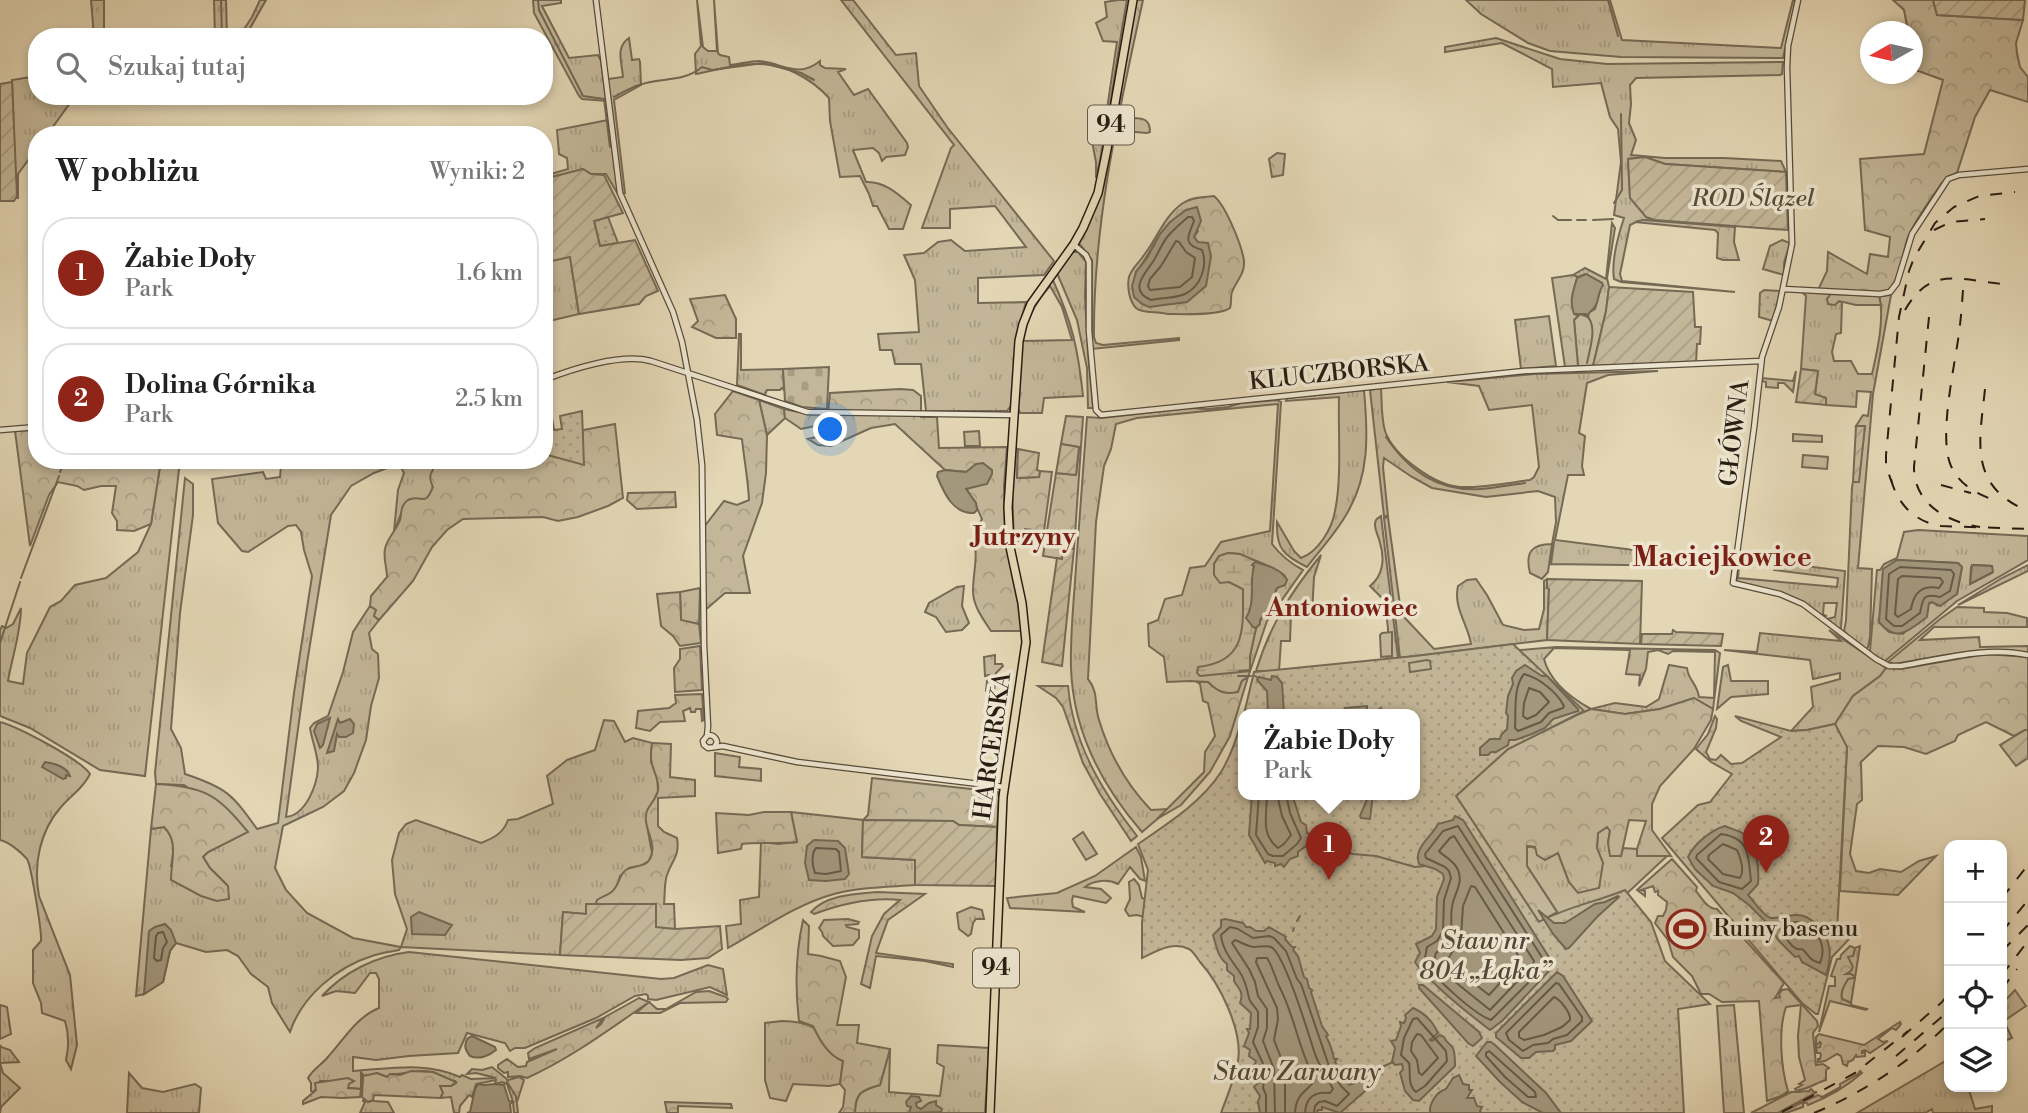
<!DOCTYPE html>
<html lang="pl">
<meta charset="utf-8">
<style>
:root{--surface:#fff;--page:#f2f2f2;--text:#222;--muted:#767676;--line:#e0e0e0;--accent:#8f2418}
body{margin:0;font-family:"Libre Bodoni",serif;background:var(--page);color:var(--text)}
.controls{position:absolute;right:21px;bottom:21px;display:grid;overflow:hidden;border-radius:14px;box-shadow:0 4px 10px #0003}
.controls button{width:63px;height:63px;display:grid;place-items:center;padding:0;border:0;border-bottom:2px solid var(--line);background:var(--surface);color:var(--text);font:35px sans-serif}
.compass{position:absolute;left:1860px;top:21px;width:63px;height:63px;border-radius:50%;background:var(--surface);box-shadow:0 4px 10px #0003;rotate:262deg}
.you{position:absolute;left:831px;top:430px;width:24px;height:24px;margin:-18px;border:5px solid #fff;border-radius:50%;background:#1a73e8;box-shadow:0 0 0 10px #1a73e833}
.badge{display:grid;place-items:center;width:46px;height:46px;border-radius:50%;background:var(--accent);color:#fff;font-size:23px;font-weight:700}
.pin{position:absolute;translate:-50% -58px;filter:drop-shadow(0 2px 4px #0008)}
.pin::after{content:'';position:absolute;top:37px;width:24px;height:21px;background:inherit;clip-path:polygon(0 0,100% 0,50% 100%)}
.popup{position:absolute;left:1238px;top:709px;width:182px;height:91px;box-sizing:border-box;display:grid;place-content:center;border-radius:14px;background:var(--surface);filter:drop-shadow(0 2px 5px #0005);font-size:23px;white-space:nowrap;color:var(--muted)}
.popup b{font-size:26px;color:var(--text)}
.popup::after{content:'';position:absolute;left:50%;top:100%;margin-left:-14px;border:14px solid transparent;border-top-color:var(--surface)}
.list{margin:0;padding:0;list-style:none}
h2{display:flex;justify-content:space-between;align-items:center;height:91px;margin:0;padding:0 28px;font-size:30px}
h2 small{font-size:23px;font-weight:400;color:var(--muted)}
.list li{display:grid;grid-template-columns:46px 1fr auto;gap:21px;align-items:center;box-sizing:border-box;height:112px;margin:0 14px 14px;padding:0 14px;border:2px solid var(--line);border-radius:28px}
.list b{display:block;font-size:26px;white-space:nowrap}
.list p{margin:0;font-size:23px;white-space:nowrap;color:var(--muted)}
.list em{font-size:23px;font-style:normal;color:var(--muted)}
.icon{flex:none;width:38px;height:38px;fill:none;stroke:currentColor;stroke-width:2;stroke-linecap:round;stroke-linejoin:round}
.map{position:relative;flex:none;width:2028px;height:1113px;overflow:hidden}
.search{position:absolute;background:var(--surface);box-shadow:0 4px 10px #0003;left:28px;top:28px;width:525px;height:77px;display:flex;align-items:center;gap:18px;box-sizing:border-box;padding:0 24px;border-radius:28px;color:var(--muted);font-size:26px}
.panel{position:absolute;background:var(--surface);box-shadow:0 4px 10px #0003;left:28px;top:126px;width:525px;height:343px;border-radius:28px}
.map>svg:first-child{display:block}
</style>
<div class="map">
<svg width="2028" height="1113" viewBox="0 0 2028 1113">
<defs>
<pattern id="grass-tufts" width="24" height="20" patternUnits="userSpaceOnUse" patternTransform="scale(1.75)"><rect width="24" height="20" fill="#c4b799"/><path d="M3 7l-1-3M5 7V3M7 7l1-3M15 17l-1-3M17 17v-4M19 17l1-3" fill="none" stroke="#a89d83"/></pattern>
<pattern id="forest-crowns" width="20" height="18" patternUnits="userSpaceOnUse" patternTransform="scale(1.75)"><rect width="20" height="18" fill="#c4b799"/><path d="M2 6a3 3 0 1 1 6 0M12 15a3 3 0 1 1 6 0" fill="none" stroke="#a89d83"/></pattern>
<pattern id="wetland-marsh" width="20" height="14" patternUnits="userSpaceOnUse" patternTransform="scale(1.75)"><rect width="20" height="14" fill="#c4b799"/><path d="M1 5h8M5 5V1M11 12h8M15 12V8" fill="none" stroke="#a89d83"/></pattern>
<pattern id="cemetery-stones" width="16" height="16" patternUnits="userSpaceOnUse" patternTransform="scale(1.75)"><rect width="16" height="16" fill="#c4b799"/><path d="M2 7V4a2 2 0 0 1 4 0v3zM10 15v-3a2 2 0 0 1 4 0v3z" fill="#a89d83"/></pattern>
<pattern id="park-dots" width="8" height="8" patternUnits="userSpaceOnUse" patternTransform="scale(1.75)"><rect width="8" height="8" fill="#c4b799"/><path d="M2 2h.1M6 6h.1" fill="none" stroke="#a89d83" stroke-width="1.8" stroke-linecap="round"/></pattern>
<pattern id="garden-furrows" width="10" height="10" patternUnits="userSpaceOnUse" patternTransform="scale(1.75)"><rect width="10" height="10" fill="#c4b799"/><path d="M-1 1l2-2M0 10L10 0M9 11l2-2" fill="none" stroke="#a89d83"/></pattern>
</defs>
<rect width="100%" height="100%" fill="#e4d7b5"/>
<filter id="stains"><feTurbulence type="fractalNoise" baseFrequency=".00286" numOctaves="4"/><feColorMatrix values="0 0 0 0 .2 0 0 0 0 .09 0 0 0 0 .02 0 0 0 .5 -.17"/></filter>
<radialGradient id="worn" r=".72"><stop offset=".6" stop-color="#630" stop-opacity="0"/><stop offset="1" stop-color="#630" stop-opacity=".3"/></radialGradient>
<path fill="url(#grass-tufts)" stroke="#766a56" stroke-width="2" fill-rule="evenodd" d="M 91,0 L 104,0 L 104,37 L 94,37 Z
M 214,0 L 226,0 L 227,37 L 215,37 Z
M 260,0 L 266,0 L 245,37 L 239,37 L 252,17 Z
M 533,0 L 561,0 L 561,3 L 542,6 L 569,58 L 598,55 L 601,61 L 606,101 L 582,99 L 579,96 L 534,13 Z
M 697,0 L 703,47 L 708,51 L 717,51 L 714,0 L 718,53 L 720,55 L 729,57 L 730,65 C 740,64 750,61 759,61 C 783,63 798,79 820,61 L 820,65 L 825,68 L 846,69 L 838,72 L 854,95 L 868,89 L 907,143 L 908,147 L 905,155 L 886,157 L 882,161 L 879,153 L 873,148 L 853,150 L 866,182 C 884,181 898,194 911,205 L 903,229 L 889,229 L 877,206 L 873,206 L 869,194 L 860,176 L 840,177 L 830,121 L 829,98 C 812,79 784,63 756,64 C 736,64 716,70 696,74 L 695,54 L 701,46 Z
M 841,0 L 853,0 L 896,55 L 916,53 L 919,86 L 947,127 L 1054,261 L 1044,275 L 978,278 L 978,303 L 1026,302 L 1017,336 L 1012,405 L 1007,411 L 926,411 L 921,364 L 895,364 L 892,350 L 880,350 L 878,334 L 919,332 L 915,280 L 904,255 L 924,253 L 938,242 L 951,240 L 965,251 L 1026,247 L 995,206 L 950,209 L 950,228 L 922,228 L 951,148 L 954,145 Z
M 1118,0 L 1127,0 C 1116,59 1110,119 1096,178 L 1096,162 L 1091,136 L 1104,129 L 1117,42 L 1103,41 L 1096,23 L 1107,17 L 1105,2 Z
M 1136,0 L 1143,0 C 1119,111 1093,223 1094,337 L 1096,343 L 1103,345 L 1179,338 L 1179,340 L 1092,349 L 1092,260 L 1079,243 L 1092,215 Z
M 1466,0 L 1610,0 L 1622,40 L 1781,48 L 1793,0 L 1796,0 L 1783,58 L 1621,57 L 1550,51 L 1528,43 L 1481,14 Z
M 629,38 L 632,60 L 639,59 L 640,62 L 641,85 L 614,100 L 625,193 L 621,193 L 608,79 L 623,77 C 622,63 615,47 629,38 Z
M 1496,38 L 1560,59 L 1607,64 L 1783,62 L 1782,74 L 1780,75 L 1636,78 L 1630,85 L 1631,104 L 1629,123 L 1636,140 L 1631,155 L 1665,158 L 1724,158 L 1781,161 L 1786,172 L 1665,164 L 1645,157 L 1628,159 L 1630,197 L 1646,217 L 1655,220 L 1638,221 L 1630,225 L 1620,274 L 1622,281 L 1735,292 L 1621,282 L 1614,279 C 1611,260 1618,236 1624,218 L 1614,215 L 1621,162 L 1618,129 L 1610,117 L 1601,83 L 1553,87 L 1552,69 L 1502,43 L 1445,52 L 1445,47 Z
M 37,76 L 37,96 L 75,96 L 47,135 L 37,135 L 37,148 L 18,174 L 18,198 L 16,198 L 12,80 Z
M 608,120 L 619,196 L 606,174 L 591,174 L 583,169 L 544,179 L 544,176 L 568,169 L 567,158 L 559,154 L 557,130 Z
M 1612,223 L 1615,228 L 1607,278 L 1609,287 L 1606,311 L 1593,366 L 1578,366 L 1574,320 L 1580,314 L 1588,317 L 1588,313 L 1595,309 L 1602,283 L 1586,274 L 1578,277 L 1573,275 L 1585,268 L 1606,279 Z
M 1782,240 L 1790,243 L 1784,263 L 1784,275 L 1763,269 L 1770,246 Z
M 1071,252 L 1078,252 L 1086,262 L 1085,296 L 1088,354 L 1093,408 L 1088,408 L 1087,368 L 1077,320 L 1057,273 Z
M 570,256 L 579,314 L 545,322 L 544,265 L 546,262 Z
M 1052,278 C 1072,322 1078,348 1083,396 L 1044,398 L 1042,413 L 1020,413 L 1016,405 C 1019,361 1017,311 1052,278 ZM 1050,286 L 1062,307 L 1072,340 L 1023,341 C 1025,322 1036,301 1050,286 Z
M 1802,292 L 1831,294 L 1827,299 L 1842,302 L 1841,333 L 1836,334 L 1832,352 L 1834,361 L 1851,361 L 1858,374 L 1872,374 C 1877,352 1885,318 1879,296 L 1891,295 L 1873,394 L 1858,568 L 1872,569 L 1870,637 L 1868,647 L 1866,650 L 1851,639 L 1844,631 L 1846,621 L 1852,487 L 1853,482 L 1858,482 L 1865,426 L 1856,426 L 1863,415 L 1868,416 L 1871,392 L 1857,391 L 1856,407 L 1826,405 L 1826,398 L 1815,395 L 1818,371 L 1801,369 L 1806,296 Z
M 1549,316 L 1556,366 L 1521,369 L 1515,320 Z
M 739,334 L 741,334 L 741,370 L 783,369 L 784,390 L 782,388 L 780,390 L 767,390 L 765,395 L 737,385 Z
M 1658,371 L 1608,375 L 1587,383 L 1579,433 L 1585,436 L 1582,466 L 1584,475 L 1568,475 L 1555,540 L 1696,558 L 1697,566 L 1551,564 L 1554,542 L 1552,544 L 1548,572 L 1542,579 L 1530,573 C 1525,553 1531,544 1552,544 L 1556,522 L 1555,497 L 1538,491 L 1486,497 L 1432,488 L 1412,477 L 1384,458 L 1383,467 L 1388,516 L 1384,516 L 1370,390 L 1381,388 C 1382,402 1381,417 1385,431 C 1394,456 1434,485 1460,487 C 1483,488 1507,483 1530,480 L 1534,477 L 1539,467 L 1532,405 L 1489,410 L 1479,386 L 1447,382 L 1534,374 Z
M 1796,371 L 1793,392 L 1784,383 L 1778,383 L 1778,388 L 1766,387 L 1766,382 L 1762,381 L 1762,378 L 1793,381 Z
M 1364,390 C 1368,434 1370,476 1346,515 C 1335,534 1320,550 1307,567 C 1284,555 1276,550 1277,522 L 1294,551 L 1301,558 C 1318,552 1332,529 1335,511 C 1342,478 1338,432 1339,397 L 1286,401 L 1287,398 Z
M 759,400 L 784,409 L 785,418 L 767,435 Z
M 1277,400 L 1281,402 L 1272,544 C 1281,556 1290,563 1303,570 L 1267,621 L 1248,677 L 1242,681 L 1238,692 L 1229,694 L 1217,691 L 1208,682 L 1190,681 L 1167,682 L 1164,657 L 1149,646 L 1148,624 L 1158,620 L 1165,599 L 1182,595 L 1190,568 L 1205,566 L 1221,542 L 1270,531 L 1278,404 L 1137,418 L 1116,424 L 1111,449 L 1104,466 L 1096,522 L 1088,679 C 1099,692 1094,705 1099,720 C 1109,753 1127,785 1151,810 L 1169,809 L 1142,832 C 1102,786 1073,730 1071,668 C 1070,635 1074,600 1076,567 C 1080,517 1083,467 1087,417 L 1101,418 L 1190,408 L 1207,409 L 1228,407 L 1241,403 ZM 1228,553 L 1240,554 L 1284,575 L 1287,580 L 1277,588 L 1272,601 L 1256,628 L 1250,656 L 1243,607 L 1243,589 L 1229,582 L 1214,564 L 1219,556 Z
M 1793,434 L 1822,436 L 1822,442 L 1793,441 Z
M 161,460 L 180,460 L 145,776 L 100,770 L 30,728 L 0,716 L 0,630 L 2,626 L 6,628 L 13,624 L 21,608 C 21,631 12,658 8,681 L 23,684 L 27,653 L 50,607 L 61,601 L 75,585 L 106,578 L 138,552 L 151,524 Z
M 305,460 L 437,460 C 436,467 433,496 427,499 C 425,500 413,499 410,499 C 401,509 400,519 394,531 L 398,490 L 404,473 L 401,467 L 387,468 L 374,473 L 351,486 L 331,515 L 307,663 L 286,817 C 306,815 317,785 318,768 C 318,754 312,741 310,728 L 314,723 L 328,716 L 343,672 L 353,632 L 370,606 L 376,610 L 374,616 L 379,620 L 369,633 L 372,649 L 378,654 L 379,678 L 371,706 L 366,740 L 354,773 L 344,791 L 323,807 L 283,826 L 275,868 L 286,890 L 307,913 L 353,938 L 401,947 L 407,929 L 395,894 L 392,860 L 399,833 L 406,824 L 416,820 L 481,843 C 493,838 503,834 508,820 L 518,819 L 553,804 L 547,776 L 567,760 L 595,750 L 604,720 L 614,721 L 625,742 L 633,738 L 652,743 L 651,762 L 657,775 L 658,791 L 646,820 L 652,853 L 649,861 L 640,866 L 629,868 L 620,876 L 616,888 L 610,895 L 598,900 L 596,904 L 586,904 L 586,914 L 563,912 L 560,955 L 401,947 L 399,950 C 390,952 380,953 372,956 C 337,967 302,996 290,1032 L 272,1003 L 268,987 L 251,974 L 238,956 L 227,950 L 206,952 L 176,943 L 170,951 L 163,982 L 144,994 L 136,996 L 151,829 L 164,827 C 176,839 174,851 171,866 L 228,886 L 210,868 L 203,857 L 208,852 L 247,832 L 184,785 L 156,784 L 155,773 L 185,478 L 193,484 L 193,515 L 180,613 L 171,729 L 181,748 L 185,774 C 227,788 232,794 257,829 L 278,823 L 294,693 L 312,576 L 304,550 L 301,532 L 296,525 L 288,526 L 248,552 L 242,551 L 218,523 L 212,479 L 263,472 L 266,479 L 280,477 L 281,466 L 305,463 Z
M 1381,516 L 1398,658 L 1387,659 L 1388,629 L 1385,601 L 1370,586 C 1383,576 1385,559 1380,543 C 1379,537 1375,531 1375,525 C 1375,519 1377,519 1381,516 Z
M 1388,517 L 1400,605 L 1404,617 L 1434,649 L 1471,644 C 1468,624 1453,608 1458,586 L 1467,580 L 1476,579 L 1487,595 L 1503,625 L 1524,630 L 1539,629 L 1544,609 L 1544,581 L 1547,579 L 1547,588 L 1549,588 L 1547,640 L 1400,658 L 1384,518 Z
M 1918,530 L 2028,536 L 2028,560 L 1957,601 L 1885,661 L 1871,653 L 1870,651 L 1877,570 L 1880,570 L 1884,564 L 1897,558 L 1904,532 ZM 1897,560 L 1958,563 L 1962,567 L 1957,594 L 1937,605 L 1932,602 L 1928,604 L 1927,608 L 1903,634 L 1889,632 L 1879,622 ZM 1973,565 L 1992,566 L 1992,573 L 1970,584 L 1971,567 Z
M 1321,555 L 1314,577 L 1312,614 L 1291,616 L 1290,641 L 1281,641 L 1279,671 L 1256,671 C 1270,625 1291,592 1321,555 Z
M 1775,562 L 1845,571 L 1841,628 L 1838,628 L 1827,619 L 1835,617 L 1837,603 L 1824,603 L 1823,614 L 1826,616 L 1824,617 L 1792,597 L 1739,583 L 1736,579 L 1738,566 L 1739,566 L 1738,578 L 1837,587 L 1838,578 L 1774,570 Z
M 2028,565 L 2028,571 L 1958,605 L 2002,578 Z
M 964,586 L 962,606 L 969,623 L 962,630 L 946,632 L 936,617 L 925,612 L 929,603 L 957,587 Z
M 700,588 L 699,624 L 681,621 L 680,592 Z
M 1957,607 L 1984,608 L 1984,612 L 2007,613 L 2027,618 L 2027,627 L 1934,627 L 1920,640 L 1979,637 L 1980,647 L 2028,646 L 2028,653 C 1985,644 1938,657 1895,664 L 1888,662 L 1940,619 Z
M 1829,630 L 1886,668 L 1880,676 L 1853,696 L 1835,724 L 1807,730 L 1791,731 L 1813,707 L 1811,687 L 1840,679 L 1840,673 L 1813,679 L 1810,660 L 1724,650 L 1757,652 L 1760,633 L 1841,641 Z
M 1556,647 L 1715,650 L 1720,653 L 1713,709 L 1694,698 L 1660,709 L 1625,714 L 1591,709 L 1508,749 L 1415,714 L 1430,658 ZM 1554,648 L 1630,650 L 1626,674 L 1640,675 L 1639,686 L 1646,669 L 1648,652 L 1658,650 L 1668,654 L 1673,651 L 1715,652 L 1714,698 L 1699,697 C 1697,683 1688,680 1687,668 L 1669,665 L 1659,699 L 1646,707 L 1615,703 L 1591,709 C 1571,698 1550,682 1544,659 Z
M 995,655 L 995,664 L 1002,664 L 1003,666 L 996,673 L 994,693 L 988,693 L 986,691 L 987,681 L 991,679 L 989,675 L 985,676 L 984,657 Z
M 1728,665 L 1731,681 L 1768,681 L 1768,694 L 1731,697 L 1717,709 L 1723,667 Z
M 0,722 C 18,727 80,759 90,774 C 82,790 72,794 61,807 C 40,831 33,864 39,896 L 70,975 L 77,1045 L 71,1069 L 66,1060 C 69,1047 69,1034 65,1021 L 42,1013 L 41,1003 L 33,983 L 33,950 L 41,941 C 42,932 31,865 27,859 C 21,852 9,842 0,840 Z
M 715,753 L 740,757 L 739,767 L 761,769 L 761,781 L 715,776 Z
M 791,812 L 863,820 L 862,857 L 915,860 L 915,885 C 888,887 860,887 834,894 C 797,904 762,929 728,948 L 726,926 L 741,924 L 740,900 L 759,897 L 761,842 L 778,844 L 797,842 Z
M 1607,827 L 1610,830 L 1608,843 L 1621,856 L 1623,848 L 1637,849 L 1637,856 L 1667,856 L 1561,955 L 1539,922 L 1557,912 L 1527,866 L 1527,846 L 1558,853 L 1569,882 L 1603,863 L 1597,848 L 1598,833 Z
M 1136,847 L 1141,857 L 1145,881 L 1140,879 L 1130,867 L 1118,884 C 1108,879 1094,880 1085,887 L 1101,889 L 1111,898 L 1106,903 L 1073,896 L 1072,901 L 1073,907 L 1085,912 L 1010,908 L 1007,898 L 1057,893 L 1095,876 Z
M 1134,879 L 1139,885 L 1142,898 L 1150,901 L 1151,919 L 1137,915 L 1129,916 L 1125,910 L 1130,899 L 1129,882 Z
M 971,907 L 982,910 L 984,919 L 976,919 L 973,923 L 971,934 L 968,936 L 959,929 L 957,913 Z
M 848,919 L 859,922 L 858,924 L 846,925 L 847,927 L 859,930 L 859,938 L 853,945 L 833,946 L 823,936 L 822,932 L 819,928 L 824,920 Z
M 1860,946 L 1851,1003 L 1842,999 C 1840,993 1844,984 1848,979 L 1846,974 L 1849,963 L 1848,956 L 1853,956 L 1855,948 Z
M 409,952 L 661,979 L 674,978 L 708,965 L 723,969 L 727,995 L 710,987 L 656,1000 L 648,999 L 648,996 L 646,994 L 635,996 L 596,1018 L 525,1048 L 515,1048 L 510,1051 L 505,1043 L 467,1033 L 458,1053 L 409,1056 L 376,1060 L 353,1057 L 353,1071 C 388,1069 426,1061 460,1077 L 462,1075 L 471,1079 L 496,1078 L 476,1073 L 467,1074 L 472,1069 L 482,1070 L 492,1067 L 508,1080 L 507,1082 L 516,1096 L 518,1113 L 514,1113 L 513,1102 L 507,1084 L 502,1082 L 495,1084 L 496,1080 L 476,1084 L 472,1097 L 469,1095 L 460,1106 L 459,1113 L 454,1113 L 451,1097 L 440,1098 L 442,1097 L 440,1087 L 441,1085 L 451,1086 L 456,1083 L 455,1081 C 446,1080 440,1074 432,1072 C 418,1068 404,1075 391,1074 L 387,1077 L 377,1073 L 365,1077 L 361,1072 L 361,1089 L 348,1088 L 333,1081 L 320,1081 L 314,1092 L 311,1091 L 311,1083 L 308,1078 C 313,1069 321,1065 327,1058 C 343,1041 356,1017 379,1008 L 379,979 L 376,973 L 370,973 L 355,993 L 336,991 L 322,996 C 344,972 376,956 409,952 Z
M 2015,990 L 2026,1006 L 2004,1021 L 2012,1038 L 2002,1042 L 2002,1004 Z
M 709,991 L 726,997 L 728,999 L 726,1002 L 680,1003 L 660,1013 L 636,1013 L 649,1002 L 657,1009 L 666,1009 L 696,992 Z
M 0,1005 L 7,1007 L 11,1034 L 0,1039 Z
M 1734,1005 L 1744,1113 L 1724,1113 L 1717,1006 Z
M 782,1021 C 819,1021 821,1035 843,1061 L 840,1084 L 829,1086 L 793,1084 L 786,1101 L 770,1098 L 765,1080 L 765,1023 Z
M 0,1045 L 1,1047 L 10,1050 L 19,1062 L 0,1063 L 3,1073 L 20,1088 L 1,1107 L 0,1113 Z
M 938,1045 L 989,1048 L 985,1113 L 855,1113 C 855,1093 862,1090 880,1085 L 890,1049 L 889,1092 L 940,1096 L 944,1067 L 937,1063 Z
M 1949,1059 L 1949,1087 L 1968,1087 L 1975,1109 L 1992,1106 L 1992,1113 L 1933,1113 L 1932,1109 L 1925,1113 L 1857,1113 Z
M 129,1073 L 142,1088 L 163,1092 L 195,1084 L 201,1088 L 199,1113 L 127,1113 Z
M 364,1098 L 368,1102 L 373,1100 L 374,1101 L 388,1102 L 394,1113 L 360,1113 L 365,1102 L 363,1101 Z"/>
<path fill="url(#forest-crowns)" stroke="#766a56" stroke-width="2" fill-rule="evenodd" d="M 1893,0 L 1933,0 L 1937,15 L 2023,20 L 2016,43 L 2017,53 L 2020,67 L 2028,77 L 2028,102 L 1990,90 L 1975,117 L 1957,173 L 1948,177 L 1941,184 C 1930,201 1913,222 1907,240 C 1903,252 1899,283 1888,290 C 1877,296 1832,291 1818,290 L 1827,271 L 1828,252 L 1867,274 L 1870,254 L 1888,257 L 1890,237 L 1865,230 L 1860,159 L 1924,154 L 1943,80 L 1913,69 L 1912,32 L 1908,31 L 1904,10 Z
M 1133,118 C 1144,118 1150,120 1150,132 L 1147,133 L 1123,131 L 1122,126 Z
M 1277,153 L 1285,154 L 1283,175 L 1272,177 L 1269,159 Z
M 1214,196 C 1226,206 1242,246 1244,261 C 1245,274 1236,281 1232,292 C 1230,297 1232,302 1230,308 C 1220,316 1181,314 1167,314 C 1158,311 1142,314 1136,308 C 1129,301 1127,286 1129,277 C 1132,268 1139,263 1144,255 C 1157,238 1165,215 1183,203 C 1192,197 1204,197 1214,196 ZM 1186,210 L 1198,231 L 1194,237 L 1198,242 L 1187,302 L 1156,305 L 1136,272 C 1146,260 1152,246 1161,233 C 1168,224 1177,217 1186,210 Z
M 1644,220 L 1735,227 L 1734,242 L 1739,260 L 1723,260 L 1717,258 L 1718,233 L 1715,230 L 1635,222 Z
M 1573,275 L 1578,277 C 1573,289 1571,302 1576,315 L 1580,314 L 1574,320 L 1578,366 L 1565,367 L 1552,278 Z
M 1831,294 L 1879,296 L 1881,305 L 1856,305 L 1839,301 L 1835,305 L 1828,304 L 1827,299 Z
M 725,295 L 736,319 L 736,338 L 716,338 L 692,327 L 698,321 L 690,299 Z
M 900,389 L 913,390 L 921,396 L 921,417 L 937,417 L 939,448 L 1007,447 L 1004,486 L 1005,533 L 1023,631 L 991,631 C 983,619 973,606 973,591 C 973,572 979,555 973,536 L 982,519 C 979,513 977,507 974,502 C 966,488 965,489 967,472 L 945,470 L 895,424 L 871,428 L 831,446 L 818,445 L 808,439 L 829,434 L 841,415 L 829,417 L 824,424 L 801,429 L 785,418 L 784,409 L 808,414 L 828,414 L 830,393 Z
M 733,391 L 759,400 L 767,435 L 766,473 L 762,503 L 743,556 L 750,593 L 725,593 L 704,611 L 704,527 L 724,501 L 737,505 L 749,500 C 748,479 744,459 742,439 L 717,435 L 715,414 Z
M 1066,416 L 1083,417 L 1074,549 L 1063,548 L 1062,559 L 1043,556 L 1056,473 L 1076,475 L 1079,447 L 1061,444 Z
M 615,424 L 623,498 L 608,506 L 578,517 L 558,521 L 543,517 L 463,519 L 447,530 L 432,547 L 413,581 L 379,620 L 374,616 L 376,610 L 370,606 L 371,596 L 387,577 C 387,568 383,558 385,549 C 387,538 396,531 400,520 C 402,513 400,505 408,500 C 422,493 424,509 433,487 C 426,473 434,472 437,460 L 544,460 L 544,454 L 583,464 L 583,430 Z
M 37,429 L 37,460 L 161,460 L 151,524 L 134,531 L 117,530 L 117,521 L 112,513 L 116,486 L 101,486 L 84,490 L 77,486 L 58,482 L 49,495 L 30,546 L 15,431 Z
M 1013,448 L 1018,449 L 1017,478 L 1039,477 L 1040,471 L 1052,472 L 1044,531 L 1025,529 L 1023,542 L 1014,542 L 1012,488 Z
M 680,592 L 681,620 L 699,624 L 701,643 L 680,646 L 673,636 L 661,626 L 657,594 Z
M 700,646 L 702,690 L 675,692 L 674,668 L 680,659 L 680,649 Z
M 1986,654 L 2028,657 L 2028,730 L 2025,730 L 2014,736 L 1986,722 L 1958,735 L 1955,741 L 1926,754 L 1904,747 L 1878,746 L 1861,762 L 1862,800 L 1857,804 L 1850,854 L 1856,871 L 1869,873 L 1880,869 L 1901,872 L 1919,861 L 1936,856 L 1898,895 L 1840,891 L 1847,748 L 1835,724 L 1853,696 L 1880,676 L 1886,668 L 1901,669 Z
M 1248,677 L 1230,736 L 1210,772 L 1181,805 L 1157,819 L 1204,772 L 1205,752 L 1215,736 L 1208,703 L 1203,701 L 1200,684 L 1197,682 L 1208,682 C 1217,691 1224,695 1238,692 L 1242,681 Z
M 702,694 L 704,720 L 702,721 L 701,709 L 696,709 L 695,712 L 691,712 L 690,708 L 683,711 L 685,721 L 660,722 L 650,731 L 636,728 L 638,711 L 669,708 L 676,703 L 675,695 Z
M 1694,698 L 1713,709 L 1711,720 L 1694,749 L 1660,786 L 1652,804 L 1652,830 L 1671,856 L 1637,856 L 1637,849 L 1646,821 L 1629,820 L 1621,856 L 1610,856 L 1608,843 L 1610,831 L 1607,827 L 1598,833 L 1597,848 L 1603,863 L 1599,888 L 1578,893 L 1569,882 L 1558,853 L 1545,860 L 1537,855 L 1535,847 L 1527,846 L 1527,866 L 1557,912 L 1539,922 L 1456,796 L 1508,749 L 1577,715 L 1591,709 L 1625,714 L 1660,709 Z
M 652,743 L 671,744 L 670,777 L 695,780 L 695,796 L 658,798 L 658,826 L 664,832 L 677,838 C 680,856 672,860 667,875 C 664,884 665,895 664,904 L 674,904 L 675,929 L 656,928 L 656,904 L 596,904 L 597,900 C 604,895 611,895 615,888 C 620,882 619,875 626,870 C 634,865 645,868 650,859 C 657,847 647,832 646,821 C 644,807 655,803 658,791 C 660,781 654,773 652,764 C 650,758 651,750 652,743 Z
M 872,778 L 998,792 L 999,798 L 997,827 L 959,825 L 953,821 L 863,820 L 868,815 Z
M 156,784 C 204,786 218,795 248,832 L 208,852 L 203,857 L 210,868 L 228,886 L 229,899 L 217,901 L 201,896 L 171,880 C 171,861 179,842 164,827 L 151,829 Z
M 764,812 L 791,812 L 797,842 C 778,844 760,842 742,844 L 741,849 L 718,853 L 716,813 L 749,815 Z
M 1672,859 L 1697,887 L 1696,891 C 1702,898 1707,909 1717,909 L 1784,983 L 1775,998 L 1780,997 L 1779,994 L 1782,990 L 1788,989 L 1817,1021 L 1818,1026 L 1813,1033 L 1816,1065 L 1823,1064 L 1829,1068 L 1826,1070 L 1826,1080 C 1816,1083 1808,1089 1799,1090 L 1799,1092 L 1809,1091 L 1811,1089 L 1814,1092 L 1817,1092 L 1778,1113 L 1751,1113 L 1791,1092 L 1798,1092 L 1795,1089 L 1802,1085 L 1799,1084 L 1805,1080 L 1799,1057 L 1798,1036 L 1801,1005 L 1786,1007 C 1778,1030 1781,1068 1788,1091 L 1781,1096 L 1767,1101 L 1759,1001 L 1722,1002 L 1709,994 L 1701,994 L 1692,976 L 1673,957 L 1668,940 L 1655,923 L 1658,916 L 1663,916 L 1666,910 L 1667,902 L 1658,895 L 1658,891 L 1655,892 L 1653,886 L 1641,890 L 1645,891 L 1645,896 L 1637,890 Z
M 877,892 L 925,894 L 888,920 L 876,953 L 953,964 L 953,967 L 925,961 L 876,956 L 870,988 L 861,984 L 872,936 L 884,914 L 900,900 C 871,897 841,904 814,914 L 811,912 C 826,895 855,894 877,892 Z
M 803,920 L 809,926 L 808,954 L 821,956 L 840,961 L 846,977 L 837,1025 L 859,1025 L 857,1043 L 890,1049 L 880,1085 C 861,1090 855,1093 855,1113 L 839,1113 L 843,1107 L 845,1090 L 840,1084 L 843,1061 C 828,1056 819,1039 813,1026 L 799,1021 C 795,988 796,952 803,920 Z
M 1850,946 L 1855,948 L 1853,956 L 1848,957 L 1853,967 L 1851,971 L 1846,974 L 1851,974 L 1854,976 L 1854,978 L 1848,979 C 1844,986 1840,992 1842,999 L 1851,1003 L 1851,1005 L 1867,1009 L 1866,1010 L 1830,1001 L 1819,1032 L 1829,986 L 1835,986 L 1835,977 L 1831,976 L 1837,959 L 1840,959 L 1841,955 Z
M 639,998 L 649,1002 C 610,1029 571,1058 527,1078 L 520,1076 L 508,1077 L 508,1072 L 504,1073 L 498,1068 L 498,1065 L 507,1059 L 518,1067 L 526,1066 L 527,1062 L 557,1049 L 529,1059 L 528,1053 L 535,1048 L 603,1018 L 596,1028 L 601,1024 L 605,1017 Z
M 1900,1022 L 1901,1024 L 1896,1030 L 1892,1028 L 1878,1039 L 1883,1042 L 1888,1041 L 1870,1053 L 1865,1050 L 1862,1051 L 1862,1053 L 1865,1052 L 1865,1056 L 1857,1057 L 1856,1055 L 1853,1060 L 1848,1062 L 1847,1066 L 1843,1064 L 1841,1056 L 1837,1054 L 1825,1061 L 1818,1062 L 1818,1059 L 1820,1059 L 1821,1055 L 1820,1053 L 1817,1053 L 1816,1048 L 1820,1047 L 1821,1043 L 1820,1042 L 1816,1046 L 1816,1037 L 1819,1034 L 1864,1045 Z
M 411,1071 L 433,1072 L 456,1082 L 451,1086 L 440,1086 L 443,1093 L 440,1098 L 374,1095 L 373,1100 L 368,1102 L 362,1097 L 363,1076 L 377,1073 L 387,1077 L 390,1074 L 400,1075 Z
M 1860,1071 L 1862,1073 C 1846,1087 1829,1097 1808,1105 L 1806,1102 L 1803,1104 L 1803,1107 L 1786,1113 L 1779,1113 L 1818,1095 L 1822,1097 L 1840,1087 L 1840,1084 L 1858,1074 Z
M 519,1077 L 524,1080 L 517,1102 L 516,1096 L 507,1082 L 508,1080 Z
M 348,1078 L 354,1081 L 349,1084 L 348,1088 L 361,1089 L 360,1097 L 342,1098 L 321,1097 L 303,1104 L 303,1101 L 316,1090 L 315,1083 Z
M 665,1102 L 731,1104 L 732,1108 L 678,1106 L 678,1113 L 667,1113 Z"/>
<path fill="url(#wetland-marsh)" stroke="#766a56" stroke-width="2" d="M 1228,553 L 1240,554 L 1266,565 L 1255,562 C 1251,576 1253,590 1253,603 L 1251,605 L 1253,627 L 1256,628 L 1250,656 L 1250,671 L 1200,676 L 1197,673 L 1198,667 C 1247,662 1243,628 1243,589 L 1229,582 L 1220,583 L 1214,575 L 1214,564 L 1219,556 Z"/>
<path fill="url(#cemetery-stones)" stroke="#766a56" stroke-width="2" d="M 829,367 L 827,409 L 802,407 L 785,401 L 783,369 Z"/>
<path fill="url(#park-dots)" stroke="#766a56" stroke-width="2" d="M 608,217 L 618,243 L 600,246 L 594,221 Z
M 1764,290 L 1780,291 L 1773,321 L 1759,317 L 1760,293 Z
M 582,411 L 584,465 L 544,454 L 544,419 L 552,418 L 554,430 L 562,429 L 560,416 Z
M 1513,644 L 1584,711 L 1508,749 L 1456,796 L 1539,922 C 1566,907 1596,902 1625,890 L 1651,922 L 1665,961 L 1710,1004 L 1678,1009 L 1684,1113 L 1221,1113 C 1227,1096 1235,1078 1238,1061 C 1243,1031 1220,984 1200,962 C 1197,958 1193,951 1189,949 C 1173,941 1157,951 1142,958 L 1142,922 L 1148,870 L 1138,844 C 1167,824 1202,802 1221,772 C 1232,754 1238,735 1243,715 L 1243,794 L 1415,794 L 1415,714 L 1244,714 L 1254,672 L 1415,656 Z
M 1715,716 L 1717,719 L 1716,728 L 1706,752 L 1710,759 L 1716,760 L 1721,755 L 1731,764 L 1742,763 L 1781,737 L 1741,721 L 1735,716 L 1791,731 L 1807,730 L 1835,724 L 1847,747 L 1837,931 L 1854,934 L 1832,957 L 1818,1014 L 1816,1014 L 1802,1003 L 1662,838 L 1698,805 L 1710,802 L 1732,774 L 1711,762 L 1696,749 L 1708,734 Z"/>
<path fill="url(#garden-furrows)" stroke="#766a56" stroke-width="2" d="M 1933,0 L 2025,0 L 2023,20 L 1937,15 Z
M 12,82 L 17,196 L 14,201 L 0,201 L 0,84 Z
M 1645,157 L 1665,164 L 1786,172 L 1788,230 L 1655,220 L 1646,217 L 1630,198 L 1628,159 Z
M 583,169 L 591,174 L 604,175 L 623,213 L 594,221 L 600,246 L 635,240 L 658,291 L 646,296 L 639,304 L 579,314 L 570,257 L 547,262 L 547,264 L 544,265 L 544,179 Z
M 1609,287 L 1693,292 L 1695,327 L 1701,327 L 1700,344 L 1697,344 L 1696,363 L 1593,366 L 1606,311 Z
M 1801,369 L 1818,371 L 1815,394 L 1826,398 L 1826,405 L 1796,402 Z
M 1856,426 L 1865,426 L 1859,482 L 1853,482 Z
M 1061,444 L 1079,447 L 1076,475 L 1056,473 Z
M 1018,449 L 1039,453 L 1037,470 L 1040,471 L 1039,477 L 1017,478 Z
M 675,492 L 676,507 L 637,509 L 627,500 L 628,493 Z
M 1063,548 L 1074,549 L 1062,666 L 1042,662 L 1057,558 L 1062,559 Z
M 1547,579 L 1642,581 L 1640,644 L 1547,640 L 1549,589 L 1547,588 Z
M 1673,630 L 1676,632 L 1723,634 L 1721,646 L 1641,644 L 1642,634 L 1672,634 Z
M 1038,686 L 1068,686 C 1073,744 1102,791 1137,836 L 1131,841 L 1100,794 L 1083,763 L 1063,707 L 1056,698 Z
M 2025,730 L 2028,730 L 2028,758 L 2016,766 L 2000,745 Z
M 863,820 L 953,821 L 959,825 L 997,827 L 996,886 L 915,885 L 915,860 L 862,857 Z
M 586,904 L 656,904 L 656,927 L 675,929 L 720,926 L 722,949 L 708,958 L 681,960 L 560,955 L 563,912 L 586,914 Z"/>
<path fill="#c4b799" stroke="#766a56" stroke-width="2" d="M 979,431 L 980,446 L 965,446 L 964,432 Z
M 1803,455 L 1828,457 L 1827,469 L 1802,467 Z
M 1392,632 L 1392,656 L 1381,657 L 1380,635 L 1382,633 Z
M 1427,660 L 1430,661 L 1431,669 L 1410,672 L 1409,663 Z
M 1083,832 L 1097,854 L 1086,860 L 1073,839 Z"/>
<path fill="#a4987e" stroke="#726753" stroke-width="2" d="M 1197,207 L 1201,221 L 1194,237 L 1198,242 L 1208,243 L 1211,256 L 1206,286 L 1187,302 L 1149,307 L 1142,304 L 1134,297 L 1132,286 L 1136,272 L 1147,258 L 1160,234 L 1170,222 L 1186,210 Z
M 1586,274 L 1602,283 L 1603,285 C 1595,297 1602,302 1589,313 L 1588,317 L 1586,314 L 1574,314 C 1569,300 1573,292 1577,278 Z
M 983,463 L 992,470 L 992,474 L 987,484 L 966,489 L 976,503 L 977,510 L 974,513 C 953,514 944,493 937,476 L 938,472 L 945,470 L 966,472 L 976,464 Z
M 1897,560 L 1958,563 L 1962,567 L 1957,594 L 1940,606 L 1932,602 L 1929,603 L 1927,617 C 1909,630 1897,644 1879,622 L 1883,569 Z
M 1255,562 C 1266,565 1282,569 1287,580 L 1285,585 L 1277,588 L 1268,609 L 1268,613 L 1265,613 L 1260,620 L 1260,624 L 1256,628 L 1253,627 L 1246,618 C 1256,602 1249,585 1254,566 L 1252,565 Z
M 1972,565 L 1992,566 L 1993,572 L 1970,584 Z
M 1525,665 L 1542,676 L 1547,676 L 1578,709 L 1578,711 L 1553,719 L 1545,728 L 1532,734 L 1515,740 L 1509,740 L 1508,745 L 1496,752 L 1491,752 L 1488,755 L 1480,755 L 1480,748 L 1490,739 L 1500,739 L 1501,735 L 1507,729 L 1508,716 L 1506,713 L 1508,696 L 1513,684 L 1512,678 L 1516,671 Z
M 1272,676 L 1277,677 L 1282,683 L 1284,714 L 1268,714 L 1267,691 L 1257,680 L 1259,677 L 1271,680 Z
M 1367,706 L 1367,711 L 1376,711 L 1381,708 L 1380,714 L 1342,712 L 1345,708 Z
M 330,718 L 323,745 L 320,748 L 314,731 L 317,724 Z
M 338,719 L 340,723 L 350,719 L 354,724 L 353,733 L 346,737 L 339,737 L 337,734 L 334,751 L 327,753 Z
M 45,762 C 54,763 67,767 70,776 L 66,775 L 66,778 L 63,779 L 42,767 Z
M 1252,794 L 1292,794 L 1301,822 L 1306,825 L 1307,833 L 1312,835 L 1306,846 L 1298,852 L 1298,856 L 1290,859 L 1284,867 L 1281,864 L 1275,866 L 1275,863 L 1267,861 L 1265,863 L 1249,835 Z
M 1366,794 L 1373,794 L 1370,819 L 1361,818 L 1360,816 L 1368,797 Z
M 1455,816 L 1463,820 L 1552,962 L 1551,969 L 1502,1021 L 1490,1030 C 1473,1017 1455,1003 1438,987 C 1430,979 1421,972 1415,962 L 1420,953 L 1416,944 L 1432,936 L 1436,929 L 1437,897 L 1444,879 L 1443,874 L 1435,869 L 1419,864 C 1413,847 1432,837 1438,824 L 1453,820 Z
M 1725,826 C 1731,829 1740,831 1746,835 C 1758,844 1759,871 1758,884 L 1748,895 C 1753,900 1764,917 1771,918 C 1779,919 1790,914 1798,915 C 1805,915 1813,921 1817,925 C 1832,940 1832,956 1826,975 L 1802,962 L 1799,956 L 1795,957 L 1778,940 L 1770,926 L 1749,905 L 1733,893 L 1713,886 L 1695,869 L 1688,857 C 1694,844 1711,830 1725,826 Z
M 814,840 L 838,841 L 845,848 L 849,874 L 845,879 L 826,881 L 809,880 L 805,863 L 807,846 Z
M 1618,896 L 1619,897 L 1597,917 L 1569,948 L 1566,949 L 1553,934 L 1538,910 L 1554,923 L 1565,923 L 1595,904 L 1605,902 Z
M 419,912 L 452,925 L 445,935 L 412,934 L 411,917 Z
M 1225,919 L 1243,923 L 1246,927 L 1250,927 L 1256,931 L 1264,931 L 1269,927 L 1286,937 L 1285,939 L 1292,947 L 1295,947 L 1293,950 L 1298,956 L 1304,977 L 1307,979 L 1309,988 L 1312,990 L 1311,992 L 1322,1026 L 1328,1035 L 1326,1036 C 1329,1042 1333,1053 1334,1059 L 1337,1059 L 1335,1062 L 1350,1084 L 1348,1085 L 1363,1081 L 1368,1076 L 1368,1073 L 1371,1074 L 1372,1079 L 1369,1080 L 1373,1083 L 1372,1085 L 1340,1113 L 1322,1107 L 1322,1110 L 1318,1110 L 1317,1113 L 1260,1113 L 1258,1102 L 1260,1096 L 1254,1087 L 1259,1082 L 1259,1071 L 1254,1066 L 1256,1061 L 1249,1056 L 1250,1050 L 1244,1046 L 1249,1033 L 1247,1029 L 1250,1029 L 1251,1013 L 1240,1003 C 1244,992 1239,989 1234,981 L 1234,976 L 1227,970 L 1227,964 C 1218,958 1216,945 1213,935 L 1221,927 L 1221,920 Z
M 165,924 L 171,930 L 176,943 L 170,951 L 163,982 L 144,994 L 149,931 L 155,927 Z
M 1557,972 L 1563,976 L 1592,1021 L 1571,1041 L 1555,1045 L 1555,1049 L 1553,1051 L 1536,1052 L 1529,1058 L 1521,1058 L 1496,1037 L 1496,1033 Z
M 1419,985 L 1423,985 L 1479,1032 L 1482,1038 L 1473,1046 L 1468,1043 L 1419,988 Z
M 1413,1008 C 1425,1013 1433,1022 1438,1033 L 1430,1040 L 1432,1041 L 1440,1035 L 1444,1037 C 1446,1043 1450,1043 1453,1048 C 1455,1053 1455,1061 1455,1066 L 1419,1101 L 1413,1100 L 1405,1091 L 1400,1073 L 1403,1069 L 1402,1064 L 1395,1065 L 1392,1062 L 1395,1048 L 1391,1041 L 1396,1040 L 1401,1026 L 1400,1022 L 1404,1023 L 1406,1018 L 1405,1015 Z
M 472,1036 L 495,1047 L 496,1050 C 489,1056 479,1060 470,1056 C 465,1050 464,1046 467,1039 Z
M 1487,1042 L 1491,1042 L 1495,1045 L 1546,1093 L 1561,1113 L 1543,1113 L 1522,1102 L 1500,1082 L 1476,1056 Z
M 1459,1075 L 1463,1084 L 1469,1085 L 1469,1090 L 1472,1090 L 1467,1098 L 1474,1098 L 1477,1106 L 1482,1107 L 1480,1111 L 1481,1113 L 1430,1113 C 1429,1104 1436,1092 1446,1089 L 1453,1078 Z
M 478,1084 L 484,1085 L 495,1084 L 504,1085 L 509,1101 L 513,1102 L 510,1104 L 511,1113 L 467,1113 L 470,1112 L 475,1089 Z
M 911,1096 L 919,1097 L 921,1101 L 916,1103 L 917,1107 L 921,1109 L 929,1103 L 936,1101 L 936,1105 L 942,1109 L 941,1112 L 909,1113 L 911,1107 L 907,1106 L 906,1102 Z"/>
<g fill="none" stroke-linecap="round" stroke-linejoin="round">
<path stroke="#665a48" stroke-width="2" d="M 1188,217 L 1192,217 L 1194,221 C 1189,235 1181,244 1202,250 C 1208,266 1201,286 1185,294 C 1175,299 1161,297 1151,300 C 1127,290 1146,273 1154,260 C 1159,252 1162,243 1168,236 C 1174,229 1181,223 1188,217 Z
M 1176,241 L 1179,242 L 1186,252 L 1195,258 L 1192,277 L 1180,287 L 1150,290 L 1148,286 L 1150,279 L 1161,266 Z
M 1900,567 L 1951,570 L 1954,574 L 1950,591 L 1940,597 C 1922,593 1923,599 1920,613 L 1902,626 L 1894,626 L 1886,619 L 1889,574 Z
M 1902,576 L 1940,578 L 1943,582 L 1939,588 C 1922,585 1914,592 1911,609 L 1898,617 L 1895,614 L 1898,579 Z
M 1524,674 C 1539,678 1557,692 1564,706 L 1563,708 L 1549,713 L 1541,722 L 1518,731 L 1515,728 C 1516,712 1513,687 1524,674 Z
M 1529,688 L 1540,692 L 1549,702 L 1536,715 L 1527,719 L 1523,716 L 1524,703 Z
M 1259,794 L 1256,835 L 1268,854 L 1273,856 L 1283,856 L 1297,844 L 1301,838 L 1290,813 L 1286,794
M 1267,794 C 1267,815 1260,834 1278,848 L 1284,844 L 1291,835 L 1282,816 L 1277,794
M 1458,826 L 1545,962 L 1536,975 L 1491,1020 C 1472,1013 1437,979 1424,963 L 1427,947 L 1437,941 L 1443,931 L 1444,900 L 1451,878 L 1449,871 L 1445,867 L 1426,858 L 1425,854 L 1443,831 Z
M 1721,834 C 1751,838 1748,857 1751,881 L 1742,889 L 1719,882 L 1696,858 L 1697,855 Z
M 1454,836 L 1534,961 L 1532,966 L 1490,1010 L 1454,981 L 1434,961 L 1436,953 C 1460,935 1447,924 1453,902 C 1456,891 1463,882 1458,870 C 1454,860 1444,857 1439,851 L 1450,838 Z
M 1723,844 L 1737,850 C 1741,859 1745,870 1740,878 L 1723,874 L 1708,859 L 1709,855 Z
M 816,848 L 836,849 L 839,852 L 841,871 L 826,874 L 815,873 C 812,865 811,854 816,848 Z
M 1471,886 L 1475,887 L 1521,960 L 1489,995 L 1462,974 L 1448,959 L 1461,937 L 1463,906 Z
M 1798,922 C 1816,929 1828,944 1820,963 C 1812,961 1811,959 1806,953 C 1799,945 1803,952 1795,948 C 1788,944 1784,934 1780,928 L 1782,923 Z
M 163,932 L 167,942 L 163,948 L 161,960 L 157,961 L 154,958 L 156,936 L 158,933 Z
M 1556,983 L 1559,984 L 1582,1017 L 1582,1021 L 1567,1035 L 1553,1039 L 1548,1043 L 1533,1045 L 1523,1051 L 1509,1040 L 1506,1033 Z
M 1554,997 C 1560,999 1571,1013 1570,1020 L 1562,1027 L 1544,1035 L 1524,1040 L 1519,1037 L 1519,1032 Z
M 1417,1018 L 1446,1051 L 1447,1061 L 1425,1086 L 1416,1092 C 1407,1085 1411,1073 1409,1063 L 1401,1055 L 1404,1038 L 1413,1019 Z
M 1417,1034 L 1421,1035 L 1438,1058 L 1422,1075 L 1419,1073 L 1417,1060 L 1411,1051 L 1412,1042 Z
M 1489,1051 L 1535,1092 L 1536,1097 L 1528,1097 L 1505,1077 L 1486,1056 L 1486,1053 Z
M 1266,1113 L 1266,1095 L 1263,1088 L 1266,1070 L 1253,1042 L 1258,1027 L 1258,1012 C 1256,1007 1250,1003 1249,998 C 1247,988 1245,979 1239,971 C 1232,961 1222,949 1221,935 L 1230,927 L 1238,929 L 1253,938 L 1269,936 L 1274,938 L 1286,951 L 1297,979 L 1301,984 L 1329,1066 L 1341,1086 L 1349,1094 L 1337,1106 L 1325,1101 L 1319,1102 L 1315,1106 L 1314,1113
M 1275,1113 L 1274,1069 L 1263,1041 L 1267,1028 L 1267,1009 L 1258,996 L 1255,982 L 1249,969 L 1232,943 L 1235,940 C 1241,942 1248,947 1255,947 C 1259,947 1267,945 1271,947 C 1284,953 1309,1035 1314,1051 C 1318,1065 1327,1076 1333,1089 L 1330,1093 C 1315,1091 1306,1097 1305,1113
M 1285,1113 L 1285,1068 L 1274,1040 L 1278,1019 L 1277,1008 L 1256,962 L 1257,958 L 1267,958 C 1273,967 1275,978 1280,988 C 1295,1017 1299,1051 1315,1080 C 1306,1093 1296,1093 1295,1113"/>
<path stroke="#726753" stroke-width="2" d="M 221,0 L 222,37
M 538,0 L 539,10 L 583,96 L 604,99 L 610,147
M 1608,0 L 1618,36
M 614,97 C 622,93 630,88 639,85 C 660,77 683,83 702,67 L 712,70 L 763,63 L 801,73 L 814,80
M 1614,203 L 1622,190 L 1621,114
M 1553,216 L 1558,220 L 1571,220
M 1577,220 L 1586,220
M 1593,220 L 1613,219
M 1587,363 C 1590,348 1597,328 1588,317
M 1386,437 C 1409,471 1438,492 1481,489 C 1496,488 1510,485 1525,483
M 60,472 L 65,460
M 21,578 L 59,476
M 0,643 L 20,582
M 1239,671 L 1250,670
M 1238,676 L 1251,676
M 1255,676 L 1258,678
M 1308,841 L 1353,854 L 1376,856 L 1415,867 L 1426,866
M 1297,921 L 1300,916
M 1293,931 L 1294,928
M 1380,1068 L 1393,1062
M 1371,1074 L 1378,1069"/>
<defs>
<path id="minor" d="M 596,0 L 620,193 L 673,312 L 682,342 L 697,420 L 702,465 L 704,645 L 708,726 L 707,736 L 703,741 L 704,745 L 708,748 L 723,746 L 797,762 L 1004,787
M 1798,0 L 1788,46 L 1787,67 L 1792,244 L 1779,307 L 1762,357 L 1754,428 L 1733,583 L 1780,594 L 1803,604 L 1876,659 L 1889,666 L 1901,666 C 1943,659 1986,646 2028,655
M 1074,245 L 1086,255 L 1089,262 L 1089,331 L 1096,410 L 1101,415 L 1524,371 L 1761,361
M 1783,289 L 1880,294 L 1890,292 L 1897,283 L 1912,234 L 1948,179 L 1959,175 L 2028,169
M 544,380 C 572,369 621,353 651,361 L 807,412 L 1013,415
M 0,430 L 37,427
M 707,736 C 712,734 716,737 717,742 L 715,746"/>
<path id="major" d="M 990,1113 L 1003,797 L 1026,642 L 1022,603 L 1010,547 L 1008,507 L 1019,341 L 1023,324 L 1031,304 L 1074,244 L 1083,228 L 1098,193 L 1107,149 L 1133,0"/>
</defs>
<use href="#minor" stroke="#574c3b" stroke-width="7"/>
<use href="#major" stroke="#281d12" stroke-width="10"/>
<use href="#minor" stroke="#ede5cf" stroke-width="4.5"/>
<use href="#major" stroke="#e4d7b5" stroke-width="7"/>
<path stroke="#281d12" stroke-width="2" stroke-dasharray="12 12" stroke-linecap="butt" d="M 1934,230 L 1951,222 L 1985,219
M 1963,290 C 1962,304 1961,318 1959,333 C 1955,365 1938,437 1951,466 C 1959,484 1974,492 1991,499
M 1905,310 C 1931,265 1959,280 2003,284
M 1929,317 L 1914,467 C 1914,505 1948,522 1980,527
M 1985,389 C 1980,439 1968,483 2023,509
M 1891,479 C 1897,504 1915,522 1941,526 L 2028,529
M 1941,485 L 1971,493
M 1893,486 L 1886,466 L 1886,455 L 1899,317 L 1909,271 L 1914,258 L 1935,223 L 1954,207 L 1979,196 L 2015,192
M 2002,898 L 2028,865
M 2002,932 L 2028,900
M 2002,951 L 2028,925
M 2002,975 L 2028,941
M 1948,983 L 1949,981
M 2002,989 L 2017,969
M 1902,1037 L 1942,1002 L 1949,993
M 1896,1056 L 1944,1015
M 1782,1112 L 1855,1073 L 1908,1031
M 1814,1113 C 1865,1092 1911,1061 1949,1023"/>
</g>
<defs>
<symbol id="stadium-ring" viewBox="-11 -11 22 22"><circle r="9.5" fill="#ede5cf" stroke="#8f2418" stroke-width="1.5"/><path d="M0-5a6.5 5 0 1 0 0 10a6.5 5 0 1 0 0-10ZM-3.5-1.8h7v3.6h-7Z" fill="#8f2418"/></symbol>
</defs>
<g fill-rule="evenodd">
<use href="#stadium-ring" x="1664" y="907" width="44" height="44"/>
</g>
<g text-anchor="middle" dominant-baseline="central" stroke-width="7" stroke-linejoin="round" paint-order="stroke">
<g fill="#ede5cf" stroke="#63594b" stroke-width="2">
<rect x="1088" y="105.5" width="46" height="39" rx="5"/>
<rect x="973" y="948.5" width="46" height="39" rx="5"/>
</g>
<g font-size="23" font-weight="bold" fill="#281d12">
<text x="1111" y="125">94</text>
<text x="996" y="968">94</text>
</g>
<g font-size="24" font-style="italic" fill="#574b3a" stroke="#ede5cf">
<text x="1753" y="199">ROD Ślązel</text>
</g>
<g font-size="24" fill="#281d12" stroke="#ede5cf">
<text transform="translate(1339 373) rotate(-6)">KLUCZBORSKA</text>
<text transform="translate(1735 433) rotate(-83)">GŁÓWNA</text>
<text transform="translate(993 746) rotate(-82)">HARCERSKA</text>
</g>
<g font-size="24" fill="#281d12" stroke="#ede5cf" text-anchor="start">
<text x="1713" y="929">Ruiny basenu</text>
</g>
<g font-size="26" font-weight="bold" fill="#7a1f14" stroke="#ede5cf">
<text x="1024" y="537">Jutrzyny</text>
<text x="1342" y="608">Antoniowiec</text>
</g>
<g font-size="26" font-style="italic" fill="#534838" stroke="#ede5cf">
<text x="1485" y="941">Staw nr<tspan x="1485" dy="30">804 „Łąka”</tspan></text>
<text x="1297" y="1072">Staw Zarwany</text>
</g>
<g font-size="28" font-weight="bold" fill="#7a1f14" stroke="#ede5cf">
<text x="1722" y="557">Maciejkowice</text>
</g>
</g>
<rect width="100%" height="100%" filter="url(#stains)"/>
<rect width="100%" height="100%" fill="url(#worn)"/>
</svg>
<div class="controls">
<button>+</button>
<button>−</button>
<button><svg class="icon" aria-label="locate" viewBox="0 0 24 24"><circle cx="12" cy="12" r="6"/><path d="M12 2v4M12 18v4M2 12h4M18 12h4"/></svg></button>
<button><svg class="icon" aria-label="layers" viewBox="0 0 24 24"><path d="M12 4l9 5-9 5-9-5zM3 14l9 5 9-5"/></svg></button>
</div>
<svg class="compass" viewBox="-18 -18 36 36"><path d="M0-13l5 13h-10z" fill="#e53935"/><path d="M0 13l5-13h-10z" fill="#767676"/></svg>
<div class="you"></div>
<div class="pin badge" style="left:1329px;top:880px">1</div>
<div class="popup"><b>Żabie Doły</b>Park</div>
<div class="pin badge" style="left:1766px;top:873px">2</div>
<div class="search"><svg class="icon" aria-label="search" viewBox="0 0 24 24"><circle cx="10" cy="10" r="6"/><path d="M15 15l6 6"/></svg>Szukaj tutaj</div>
<section class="panel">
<h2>W pobliżu<small>Wyniki: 2</small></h2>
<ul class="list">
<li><span class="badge">1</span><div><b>Żabie Doły</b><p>Park</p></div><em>1.6 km</em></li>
<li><span class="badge">2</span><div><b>Dolina Górnika</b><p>Park</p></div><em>2.5 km</em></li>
</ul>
</section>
</div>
